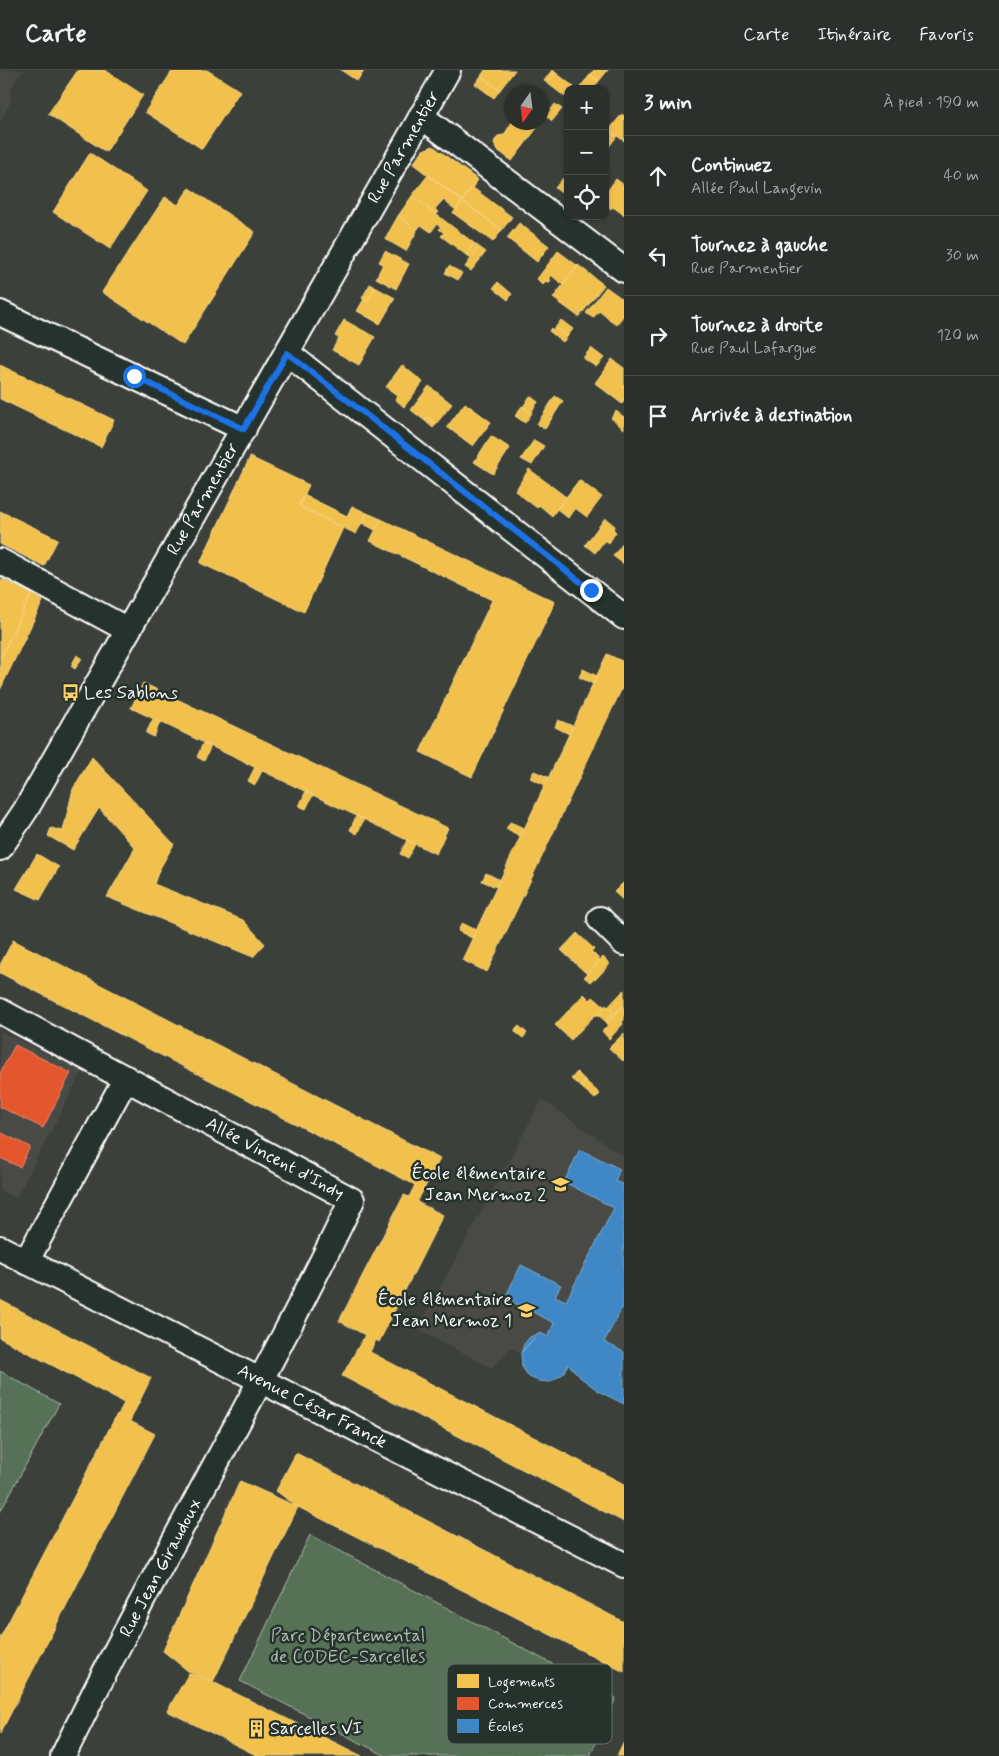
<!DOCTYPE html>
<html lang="fr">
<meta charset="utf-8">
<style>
:root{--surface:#2c302c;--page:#343834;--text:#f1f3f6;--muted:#a6a9a9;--line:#484b48}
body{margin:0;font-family:Mynerve,sans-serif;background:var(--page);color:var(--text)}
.controls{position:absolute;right:15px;top:15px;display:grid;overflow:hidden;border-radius:10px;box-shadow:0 1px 4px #0004}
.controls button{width:45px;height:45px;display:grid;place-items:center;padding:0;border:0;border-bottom:1px solid var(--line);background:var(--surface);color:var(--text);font:25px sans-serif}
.compass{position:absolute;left:504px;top:15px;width:45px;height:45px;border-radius:50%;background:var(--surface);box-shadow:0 1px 4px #0004;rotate:194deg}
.stop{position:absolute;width:15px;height:15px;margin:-11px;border:4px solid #1a73e8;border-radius:50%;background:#fff}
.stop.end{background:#1a73e8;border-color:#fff;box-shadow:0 1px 5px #0008}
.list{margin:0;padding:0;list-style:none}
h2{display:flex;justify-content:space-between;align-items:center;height:65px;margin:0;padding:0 20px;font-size:21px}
h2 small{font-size:16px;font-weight:400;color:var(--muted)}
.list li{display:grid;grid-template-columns:32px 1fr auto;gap:15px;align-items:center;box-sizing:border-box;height:80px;padding:0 20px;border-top:1px solid var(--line)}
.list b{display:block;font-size:19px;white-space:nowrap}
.list p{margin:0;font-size:16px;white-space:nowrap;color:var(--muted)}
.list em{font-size:16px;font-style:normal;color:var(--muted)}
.icon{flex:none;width:28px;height:28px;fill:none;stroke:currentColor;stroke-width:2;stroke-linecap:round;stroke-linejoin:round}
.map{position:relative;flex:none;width:624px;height:1686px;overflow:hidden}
header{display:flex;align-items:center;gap:30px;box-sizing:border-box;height:70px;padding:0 25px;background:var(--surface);border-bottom:1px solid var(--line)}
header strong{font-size:24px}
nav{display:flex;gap:28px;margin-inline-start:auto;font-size:18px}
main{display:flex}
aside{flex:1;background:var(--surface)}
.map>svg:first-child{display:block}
</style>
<header>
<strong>Carte</strong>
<nav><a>Carte</a><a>Itinéraire</a><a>Favoris</a></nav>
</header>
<main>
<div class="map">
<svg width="624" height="1686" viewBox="0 0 624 1686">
<rect width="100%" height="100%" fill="#3b403a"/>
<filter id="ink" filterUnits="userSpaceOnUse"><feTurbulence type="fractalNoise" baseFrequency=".02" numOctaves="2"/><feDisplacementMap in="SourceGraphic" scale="10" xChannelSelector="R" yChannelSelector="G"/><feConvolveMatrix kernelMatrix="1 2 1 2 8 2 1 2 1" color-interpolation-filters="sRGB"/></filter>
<g filter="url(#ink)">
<path fill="#494944" d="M 0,0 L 27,0 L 17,7 L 10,22 L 11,31 L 0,54 Z
M 0,961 L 83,1000 L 16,1128 L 0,1121 Z
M 542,1029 L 624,1087 L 624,1334 L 600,1322 L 581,1308 L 569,1295 L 566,1300 L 559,1308 L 550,1312 L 538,1311 L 529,1307 L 522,1297 L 520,1283 L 511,1278 L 492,1298 L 417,1260 Z"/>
<path fill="#577157" stroke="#abb8ab" d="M 0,1301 L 59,1334 L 0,1442 Z
M 310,1465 L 616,1628 L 590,1686 L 386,1686 L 240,1611 Z"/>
<path fill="#f2c14e" stroke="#f6d483" d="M 78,0 L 105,0 L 143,25 L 106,82 L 48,44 Z
M 173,0 L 207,0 L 240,21 L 202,79 L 145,42 Z
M 341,0 L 364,0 L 357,11 Z
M 485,0 L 515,0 L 500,20 L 481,6 Z
M 552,0 L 555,2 L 547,13 L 544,11 Z
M 594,0 L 608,0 L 599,11 L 590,5 Z
M 555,2 L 574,17 L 572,19 L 568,19 L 568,29 L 547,13 Z
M 590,5 L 599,11 L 593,19 L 582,19 L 580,17 Z
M 481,6 L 500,20 L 494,28 L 475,14 Z
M 555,34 L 562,39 L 552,51 L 546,46 Z
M 622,44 L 624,46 L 624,71 L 609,60 Z
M 512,52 L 534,52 L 537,54 L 535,57 L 537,58 L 512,91 L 496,79 L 494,72 L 498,66 L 504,65 Z
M 605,57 L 612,62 L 605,72 Z
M 612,62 L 617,66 L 605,82 L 605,72 Z
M 433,76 L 478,110 L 462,131 L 413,94 L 423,80 Z
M 90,83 L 147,121 L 110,179 L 53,142 Z
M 568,102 L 568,121 L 564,125 L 555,118 Z
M 428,105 L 463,131 L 456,140 L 443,130 L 435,139 L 438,142 L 436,144 L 412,126 Z
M 616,109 L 624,115 L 624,145 L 613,137 L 611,139 L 605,134 L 605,124 Z
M 472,117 L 512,147 L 502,160 L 462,131 Z
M 189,118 L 255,162 L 183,275 L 102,222 L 165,127 L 178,135 Z
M 412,126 L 474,173 L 466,185 L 441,166 L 444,163 L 439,159 L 441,157 L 437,154 L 431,162 L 421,155 L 417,160 L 398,146 Z
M 463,131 L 502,160 L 493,172 L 453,143 Z
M 398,146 L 417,161 L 406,181 L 385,169 Z
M 519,153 L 549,176 L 537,192 L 507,168 Z
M 474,173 L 479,177 L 471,188 L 466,185 Z
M 479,177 L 486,182 L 471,201 L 465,197 Z
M 385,181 L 409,194 L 396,219 L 376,208 L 383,194 L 379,192 Z
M 558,181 L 578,196 L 563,215 L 551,205 L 549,208 L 551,210 L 549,213 L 546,211 L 543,215 L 537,209 Z
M 578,195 L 604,215 L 579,247 L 553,228 Z
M 449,196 L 462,203 L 458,210 L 445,203 Z
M 498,212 L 512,224 L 508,230 L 493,218 Z
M 370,214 L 375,217 L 367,232 L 362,228 Z
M 375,217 L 395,228 L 380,254 L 357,241 L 364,229 L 367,232 Z
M 606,217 L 624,230 L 624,245 L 616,255 L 599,241 L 593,248 L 586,243 Z
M 344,250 L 375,267 L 359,295 L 332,280 L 339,268 L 335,266 Z
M 561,250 L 573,259 L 567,267 L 555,258 Z
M 551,258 L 553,260 L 555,258 L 567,267 L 563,272 L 549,261 Z
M 591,278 L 604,288 L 596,297 L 583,288 Z
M 612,289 L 624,298 L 624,331 L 622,334 L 595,313 Z
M 0,295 L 114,350 L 101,377 L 0,329 Z
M 402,295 L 423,312 L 404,337 L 395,329 L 398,326 L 386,317 Z
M 429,316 L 452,334 L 436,354 L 427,347 L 425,351 L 411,340 Z
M 530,326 L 538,332 L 531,342 L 523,337 Z
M 555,326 L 563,331 L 545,359 L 537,354 Z
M 465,333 L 491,352 L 473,376 L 447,357 Z
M 522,336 L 532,343 L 525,353 L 515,346 Z
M 616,341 L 624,347 L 624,359 L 611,348 Z
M 427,347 L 436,354 L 433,358 L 425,351 Z
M 491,366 L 510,378 L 493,404 L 474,392 Z
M 534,370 L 544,376 L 532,395 L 521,389 Z
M 250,387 L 309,415 L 299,436 L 343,458 L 304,542 L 200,493 Z
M 529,399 L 566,427 L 552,446 L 539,435 L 537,438 L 515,421 Z
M 579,410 L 602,427 L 587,447 L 575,438 L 568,448 L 557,439 Z
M 304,425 L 347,446 L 352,436 L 367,443 L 356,464 L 299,436 Z
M 0,441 L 58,469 L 44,496 L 0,474 Z
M 367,443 L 381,449 L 375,460 L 362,453 Z
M 605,448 L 615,456 L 613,459 L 616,462 L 609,473 L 605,470 L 595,483 L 585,475 Z
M 381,449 L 555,532 L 472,707 L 420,682 L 492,530 L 370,471 Z
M 624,472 L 624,494 L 613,486 Z
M 2,509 L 31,524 L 0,589 L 0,513 Z
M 31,524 L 43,531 L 0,620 L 0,589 Z
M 607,584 L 624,592 L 624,614 L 487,902 L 462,890 Z
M 77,585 L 82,588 L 75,599 L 71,596 Z
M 583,599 L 597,606 L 593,614 L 579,607 Z
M 143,613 L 448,758 L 436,784 L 131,638 Z
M 153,649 L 160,652 L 154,667 L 146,663 Z
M 558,650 L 573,656 L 569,664 L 555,657 Z
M 203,673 L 211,676 L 204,691 L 197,687 Z
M 92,687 L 174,774 L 159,800 L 154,814 L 243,850 L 265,874 L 253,887 L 107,827 L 135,778 L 99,738 L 73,780 L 48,766 L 51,758 L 63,761 L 73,719 Z
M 255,697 L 262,701 L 255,715 L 248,711 Z
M 534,701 L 548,707 L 545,715 L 530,708 Z
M 306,721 L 313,725 L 306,739 L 299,736 Z
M 356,746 L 364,749 L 357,764 L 350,760 Z
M 510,752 L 524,758 L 520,766 L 506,759 Z
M 407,770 L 415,774 L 408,788 L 400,784 Z
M 37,784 L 59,797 L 40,830 L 16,819 Z
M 486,803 L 500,810 L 496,817 L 482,811 Z
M 624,812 L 624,831 L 614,822 Z
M 462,853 L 476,860 L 472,868 L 458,861 Z
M 577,863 L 594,879 L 591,881 L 600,890 L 587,904 L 561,880 Z
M 13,870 L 440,1089 L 417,1132 L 443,1145 L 379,1272 L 376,1270 L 370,1282 L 624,1414 L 624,1452 L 342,1306 L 365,1265 L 339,1251 L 404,1125 L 409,1127 L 415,1115 L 0,903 L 0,895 Z
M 603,887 L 610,894 L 595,910 L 593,909 L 590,912 L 584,907 Z
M 624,920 L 624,935 L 607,953 L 605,951 L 613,942 L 608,937 Z
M 584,924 L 590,930 L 593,927 L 605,937 L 596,946 L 595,945 L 571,970 L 555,955 Z
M 606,935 L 613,942 L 605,951 L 598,945 Z
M 624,935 L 624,950 L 622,952 L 623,954 L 609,969 L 602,961 L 608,955 L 607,953 Z
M 519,956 L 527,963 L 523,968 L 514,961 Z
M 624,963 L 624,990 L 623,991 L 609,978 Z
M 577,1002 L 586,1011 L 581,1017 L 571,1009 Z
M 586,1011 L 600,1024 L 595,1029 L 581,1017 Z
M 0,1230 L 151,1308 L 130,1351 L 155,1364 L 0,1664 L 0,1568 L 117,1344 L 118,1345 L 124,1333 L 0,1268 Z
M 296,1383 L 624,1552 L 624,1602 L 298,1437 L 276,1421 Z
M 240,1411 L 298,1437 L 213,1612 L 188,1601 L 163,1581 Z
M 189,1603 L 213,1612 L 362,1686 L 258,1686 L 167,1641 Z
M 624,1672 L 624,1686 L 617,1686 Z"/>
<path fill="#e4572e" stroke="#ec896d" d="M 15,975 L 71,1003 L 43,1058 L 0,1037 L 0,1003 Z
M 0,1062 L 30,1077 L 20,1097 L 0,1088 Z"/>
<path fill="#3f88c5" stroke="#79acd6" d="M 580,1079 L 620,1099 L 615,1111 L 624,1115 L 624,1234 L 604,1272 L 624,1282 L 624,1334 L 600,1322 L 581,1308 L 568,1294 L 563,1304 L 550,1312 L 538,1311 L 529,1307 L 522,1297 L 521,1283 L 538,1264 L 541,1263 L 548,1267 L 554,1253 L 505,1228 L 521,1195 L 561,1215 L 555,1226 L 566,1231 L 614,1138 L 564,1112 Z
M 538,1264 L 528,1275 L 521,1283 L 524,1274 L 530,1267 Z"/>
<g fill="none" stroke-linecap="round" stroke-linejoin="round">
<defs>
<g id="street">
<path d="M 421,46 L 624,200"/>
<path d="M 0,243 L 244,359"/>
<path d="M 287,283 L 624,547"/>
<path d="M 0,491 L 128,560"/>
<path id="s1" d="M 0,778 L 25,741 L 448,0"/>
<path d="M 600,849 L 624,873"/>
<path id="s2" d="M 0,941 L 352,1130 C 262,1319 154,1498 63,1686"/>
<path id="s3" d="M 0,1178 L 624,1495"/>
<path d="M 26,1192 L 126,1008"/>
</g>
</defs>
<use href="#street" stroke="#fff" stroke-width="28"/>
<use href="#street" stroke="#26332d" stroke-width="24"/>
</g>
</g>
<g fill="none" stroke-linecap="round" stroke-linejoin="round" filter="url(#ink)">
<path stroke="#1a73e8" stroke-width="6" d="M 134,306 L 244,359 L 287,283 L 591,520"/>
</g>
<defs>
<symbol id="bus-bare" viewBox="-9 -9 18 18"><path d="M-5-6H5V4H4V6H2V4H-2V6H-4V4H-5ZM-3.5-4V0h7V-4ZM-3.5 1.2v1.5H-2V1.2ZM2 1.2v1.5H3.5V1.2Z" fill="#ffd166" stroke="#26332d" stroke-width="2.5" paint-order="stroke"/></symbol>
<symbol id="school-bare" viewBox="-9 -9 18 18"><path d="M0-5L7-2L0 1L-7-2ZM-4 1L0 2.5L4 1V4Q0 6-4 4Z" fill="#ffd166" stroke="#26332d" stroke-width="2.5" paint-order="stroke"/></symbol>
<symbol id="building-bare" viewBox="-9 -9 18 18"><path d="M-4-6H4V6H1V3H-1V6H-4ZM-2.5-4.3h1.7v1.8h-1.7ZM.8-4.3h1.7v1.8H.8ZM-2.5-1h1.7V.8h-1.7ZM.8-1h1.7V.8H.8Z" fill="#ffd166" stroke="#26332d" stroke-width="2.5" paint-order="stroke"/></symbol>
</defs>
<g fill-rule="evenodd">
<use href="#bus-bare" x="58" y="610" width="25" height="25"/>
<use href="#school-bare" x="548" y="1102" width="25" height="25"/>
<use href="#school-bare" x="514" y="1228" width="25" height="25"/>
<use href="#building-bare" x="244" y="1646" width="25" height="25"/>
</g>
<g text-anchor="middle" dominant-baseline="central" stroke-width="5" stroke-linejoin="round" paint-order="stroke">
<g font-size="18" fill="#fff" stroke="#26332d">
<text stroke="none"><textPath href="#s1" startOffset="809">Rue Parmentier</textPath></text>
<text stroke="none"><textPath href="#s1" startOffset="404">Rue Parmentier</textPath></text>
<text stroke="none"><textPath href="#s2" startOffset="312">Allée Vincent d'Indy</textPath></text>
<text stroke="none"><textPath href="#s3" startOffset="350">Avenue César Franck</textPath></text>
<text transform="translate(161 1498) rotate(-62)">Rue Jean Giraudoux</text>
</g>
<g font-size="18" fill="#fff" stroke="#26332d" text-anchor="start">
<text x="84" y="623">Les Sablons</text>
<text x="546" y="1104" text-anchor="end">École élémentaire<tspan x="546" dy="21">Jean Mermoz 2</tspan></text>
<text x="512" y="1230" text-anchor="end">École élémentaire<tspan x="512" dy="21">Jean Mermoz 1</tspan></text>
<text x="270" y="1659">Sarcelles VI</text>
</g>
<g font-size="18" fill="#b3bfb3" stroke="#26332d">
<text x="348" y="1566">Parc Départemental<tspan x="348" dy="21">de CODEC-Sarcelles</tspan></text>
</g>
</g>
<rect x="447" y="1594" width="165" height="80" rx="8" fill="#26332d" stroke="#67706c" stroke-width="1"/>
<rect x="457" y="1604" width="22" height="14" fill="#f2c14e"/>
<rect x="457" y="1627" width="22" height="13" fill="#e4572e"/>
<rect x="457" y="1649" width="22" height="14" fill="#3f88c5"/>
<g font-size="14" fill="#fff">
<text x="488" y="1616">Logements</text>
<text x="488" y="1638">Commerces</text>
<text x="488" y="1661">Écoles</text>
</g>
</svg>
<div class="controls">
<button>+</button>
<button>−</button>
<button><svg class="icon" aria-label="locate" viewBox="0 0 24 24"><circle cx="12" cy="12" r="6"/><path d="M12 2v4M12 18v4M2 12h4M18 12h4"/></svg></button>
</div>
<svg class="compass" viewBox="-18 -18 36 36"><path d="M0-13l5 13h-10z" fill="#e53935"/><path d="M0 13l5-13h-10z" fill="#a6a9a9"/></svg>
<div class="stop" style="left:134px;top:306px"></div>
<div class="stop end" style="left:591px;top:520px"></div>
</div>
<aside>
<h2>3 min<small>À pied · 190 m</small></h2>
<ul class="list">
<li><svg class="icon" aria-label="ahead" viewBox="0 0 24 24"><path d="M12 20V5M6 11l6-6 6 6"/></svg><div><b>Continuez</b><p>Allée Paul Langevin</p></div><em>40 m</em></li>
<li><svg class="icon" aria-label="left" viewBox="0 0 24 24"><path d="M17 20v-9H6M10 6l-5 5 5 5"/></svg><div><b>Tournez à gauche</b><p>Rue Parmentier</p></div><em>30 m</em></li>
<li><svg class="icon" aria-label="right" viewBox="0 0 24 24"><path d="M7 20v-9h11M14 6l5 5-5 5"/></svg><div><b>Tournez à droite</b><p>Rue Paul Lafargue</p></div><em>120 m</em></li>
<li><svg class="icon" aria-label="arrive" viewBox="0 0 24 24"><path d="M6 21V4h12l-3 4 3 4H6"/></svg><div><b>Arrivée à destination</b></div></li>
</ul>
</aside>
</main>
